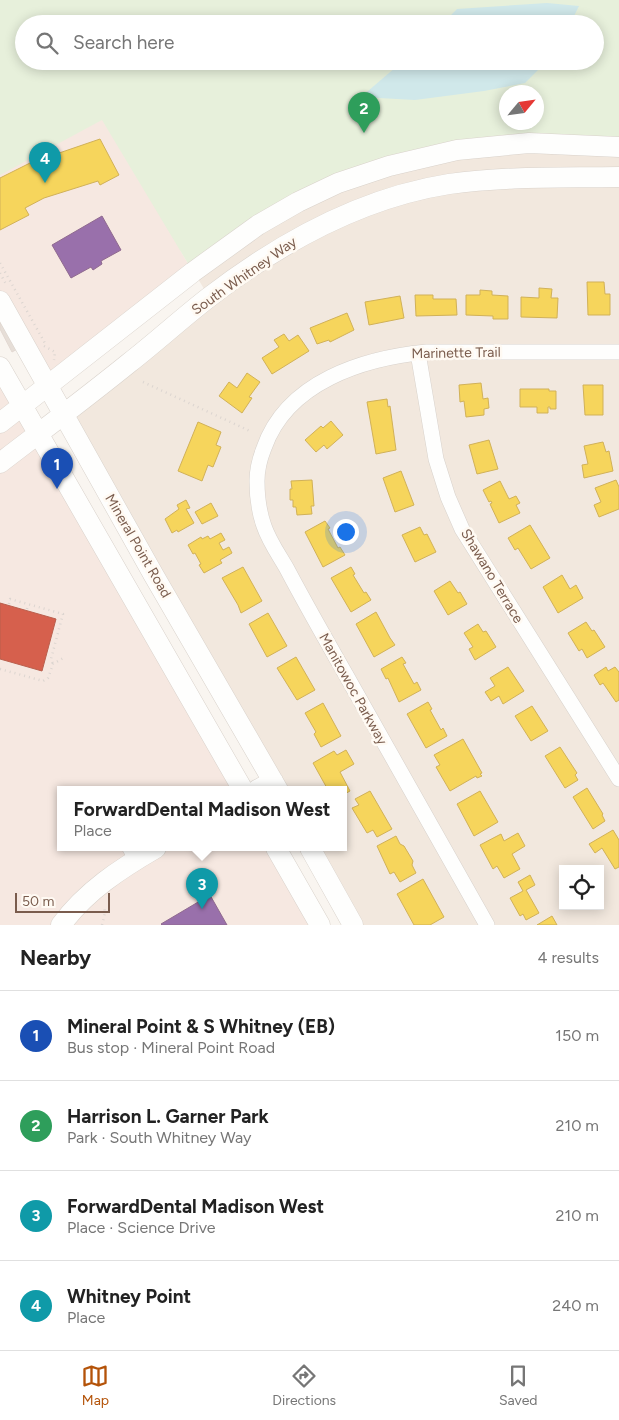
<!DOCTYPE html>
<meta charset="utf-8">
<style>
:root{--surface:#fff;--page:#f2f2f2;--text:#222;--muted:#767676;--line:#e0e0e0;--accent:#b45309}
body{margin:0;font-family:Figtree,sans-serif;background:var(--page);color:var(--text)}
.controls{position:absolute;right:15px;bottom:15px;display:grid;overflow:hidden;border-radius:0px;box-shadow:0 2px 12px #0003}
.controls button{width:45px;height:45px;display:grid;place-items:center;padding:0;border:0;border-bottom:1px solid var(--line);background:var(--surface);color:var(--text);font:25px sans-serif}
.compass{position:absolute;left:499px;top:85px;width:45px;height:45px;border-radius:50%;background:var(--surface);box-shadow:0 2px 12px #0003;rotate:61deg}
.scale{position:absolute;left:15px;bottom:12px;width:95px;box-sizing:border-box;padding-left:5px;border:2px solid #7a5c4d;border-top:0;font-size:14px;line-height:18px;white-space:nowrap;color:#7a5c4d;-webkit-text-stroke:4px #fffaf3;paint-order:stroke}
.you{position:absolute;left:345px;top:531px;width:18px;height:18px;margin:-12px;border:4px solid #fff;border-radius:50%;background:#1a73e8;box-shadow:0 0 0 8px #1a73e833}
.badge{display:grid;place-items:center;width:32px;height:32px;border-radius:50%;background:var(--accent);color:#fff;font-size:16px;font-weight:700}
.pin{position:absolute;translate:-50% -41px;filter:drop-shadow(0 1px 2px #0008)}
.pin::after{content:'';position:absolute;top:26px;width:18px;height:15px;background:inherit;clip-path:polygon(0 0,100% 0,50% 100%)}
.popup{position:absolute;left:57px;top:786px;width:290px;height:65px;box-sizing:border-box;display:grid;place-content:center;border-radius:0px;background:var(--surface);filter:drop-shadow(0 1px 4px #0005);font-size:16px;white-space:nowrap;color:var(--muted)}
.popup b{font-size:19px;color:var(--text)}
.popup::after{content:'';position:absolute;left:50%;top:100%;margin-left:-10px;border:10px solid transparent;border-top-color:var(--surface)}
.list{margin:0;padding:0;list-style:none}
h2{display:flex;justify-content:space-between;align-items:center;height:65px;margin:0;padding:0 20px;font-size:21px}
h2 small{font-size:16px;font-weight:400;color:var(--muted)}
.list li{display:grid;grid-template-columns:32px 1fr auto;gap:15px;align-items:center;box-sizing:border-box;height:90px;padding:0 20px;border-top:1px solid var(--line)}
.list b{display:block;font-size:19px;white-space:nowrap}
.list p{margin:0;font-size:16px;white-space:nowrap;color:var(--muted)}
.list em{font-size:16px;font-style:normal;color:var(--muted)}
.icon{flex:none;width:28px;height:28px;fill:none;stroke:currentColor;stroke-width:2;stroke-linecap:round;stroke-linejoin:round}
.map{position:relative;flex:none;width:619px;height:925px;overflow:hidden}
.search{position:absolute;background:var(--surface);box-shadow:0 2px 12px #0003;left:15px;right:15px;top:15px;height:55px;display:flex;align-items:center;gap:12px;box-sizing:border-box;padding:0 18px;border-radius:28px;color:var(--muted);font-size:19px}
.sheet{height:425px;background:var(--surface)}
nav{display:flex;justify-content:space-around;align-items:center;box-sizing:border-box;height:70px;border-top:1px solid var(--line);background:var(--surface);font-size:14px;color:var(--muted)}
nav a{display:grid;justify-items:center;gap:2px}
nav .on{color:var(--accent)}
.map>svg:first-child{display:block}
</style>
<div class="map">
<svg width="619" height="925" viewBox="0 0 619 925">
<rect width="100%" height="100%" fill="#f9f5f0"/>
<path fill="#f2e8de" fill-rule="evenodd" d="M 0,0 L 619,0 L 619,925 L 353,925 L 310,848 L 343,848 L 343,790 L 278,790 L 63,415 L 209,297 L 181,251 L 0,175 ZM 24,24 L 595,24 L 595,61 L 24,61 ZM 506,92 L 536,92 L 536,122 L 506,122 ZM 563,869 L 600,869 L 600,906 L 563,906 Z"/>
<path fill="#f6e8e1" d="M 102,119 L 193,272 L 47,385 L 0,301 L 0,175 Z
M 0,367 L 243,790 L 61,790 L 61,848 L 276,848 L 320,925 L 0,925 Z"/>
<path fill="#e7f0db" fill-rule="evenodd" d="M 0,0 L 619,0 L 619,147 L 529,143 L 338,183 L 193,272 L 102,120 L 0,175 ZM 24,24 L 595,24 L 595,61 L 24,61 ZM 506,92 L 536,92 L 536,122 L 506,122 Z"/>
<path fill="#d0e8ea" d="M 547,3 L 579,6 L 570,24 L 442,24 L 457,9 Z
M 403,61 L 547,61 L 525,83 L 484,91 L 415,100 L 361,97 Z"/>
<path fill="#f6d55c" stroke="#d1b158" d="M 100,139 L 119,175 L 100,185 L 98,181 L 44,198 L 25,208 L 29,215 L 0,230 L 0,178 L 30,163 Z
M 587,282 L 604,282 L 605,294 L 610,294 L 610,315 L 588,315 Z
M 539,288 L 552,289 L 551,298 L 558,298 L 557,318 L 521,317 L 521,297 L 539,298 Z
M 480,290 L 492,291 L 492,295 L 508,296 L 508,319 L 493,319 L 493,316 L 466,315 L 466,295 L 480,295 Z
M 415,295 L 433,295 L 433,299 L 456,299 L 457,315 L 416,316 Z
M 400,296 L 404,318 L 369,325 L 365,302 Z
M 347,313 L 354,330 L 330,342 L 329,340 L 317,344 L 310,328 Z
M 284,334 L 289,341 L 298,335 L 309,351 L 272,374 L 262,358 L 279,347 L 274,340 Z
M 247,373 L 260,382 L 249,397 L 252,398 L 242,413 L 219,396 L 229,382 L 237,388 Z
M 481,383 L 483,399 L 488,398 L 489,408 L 484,409 L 484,415 L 466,417 L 464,401 L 460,402 L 459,385 Z
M 583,385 L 603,385 L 603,415 L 585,415 Z
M 520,389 L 549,389 L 549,391 L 556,391 L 556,409 L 550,409 L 550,407 L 548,407 L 548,413 L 537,413 L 537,407 L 520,407 Z
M 387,399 L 388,407 L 390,406 L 396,450 L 376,454 L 367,402 Z
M 331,421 L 343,435 L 327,449 L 324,445 L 316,452 L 305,440 L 321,426 L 323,428 Z
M 198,422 L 221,432 L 216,445 L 221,447 L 213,467 L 208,465 L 202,481 L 178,471 Z
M 489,440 L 498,469 L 477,474 L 469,445 Z
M 603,442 L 606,452 L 609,451 L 613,471 L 584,478 L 582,465 L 588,464 L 584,446 Z
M 401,471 L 414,505 L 395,512 L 383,478 Z
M 312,480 L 314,506 L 311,506 L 312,514 L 297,515 L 296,507 L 293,507 L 293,500 L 290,500 L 290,489 L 292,489 L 291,481 Z
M 616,480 L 619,487 L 619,509 L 599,517 L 594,505 L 601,502 L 595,488 Z
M 500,481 L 509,499 L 516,496 L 520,503 L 516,505 L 520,513 L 499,523 L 490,504 L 492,503 L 491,501 L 489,502 L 483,490 Z
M 186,500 L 190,508 L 186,509 L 194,523 L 178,532 L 177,530 L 172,533 L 165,519 L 179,509 L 177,505 Z
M 211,503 L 218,516 L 202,524 L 195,512 Z
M 325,521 L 330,528 L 328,529 L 338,548 L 340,547 L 345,555 L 323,567 L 305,532 Z
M 530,525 L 550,558 L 531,569 L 518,548 L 515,550 L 508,538 Z
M 420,527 L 424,535 L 427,534 L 436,552 L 415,562 L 402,535 Z
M 221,533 L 225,540 L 219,543 L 223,550 L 229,547 L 232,553 L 220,560 L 222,563 L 204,573 L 199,565 L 201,564 L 195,553 L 193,554 L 188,545 L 201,537 L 202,539 L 208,536 L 210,539 Z
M 243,567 L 262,601 L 241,613 L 238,605 L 222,578 Z
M 351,567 L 355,574 L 353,575 L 364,593 L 366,592 L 371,600 L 351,612 L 331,578 Z
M 562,575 L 570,589 L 576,585 L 583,598 L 558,613 L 543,587 Z
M 450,581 L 458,593 L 460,592 L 467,604 L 448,615 L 434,591 Z
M 376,612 L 390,638 L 395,645 L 374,657 L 356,624 Z
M 268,613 L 287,646 L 267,657 L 249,624 Z
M 586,622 L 592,631 L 594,630 L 605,647 L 587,658 L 582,649 L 579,651 L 568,633 Z
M 478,624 L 483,632 L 486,631 L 496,647 L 475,660 L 469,649 L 473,647 L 464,633 Z
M 296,657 L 315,690 L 297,700 L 277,668 Z
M 402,657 L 406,663 L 403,664 L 414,684 L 417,682 L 421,690 L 399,702 L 388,678 L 386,679 L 381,669 Z
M 508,667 L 524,691 L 503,704 L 499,696 L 491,701 L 485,692 L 495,686 L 490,678 Z
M 606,667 L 608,671 L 615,667 L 619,672 L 619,700 L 616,702 L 603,683 L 600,685 L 594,675 Z
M 428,702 L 432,709 L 430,710 L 441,730 L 443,728 L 447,736 L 426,748 L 407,714 Z
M 323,703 L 341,736 L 321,747 L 314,734 L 316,732 L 305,713 Z
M 532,706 L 548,731 L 531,741 L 515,716 Z
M 463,739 L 482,773 L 480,774 L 482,776 L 477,778 L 476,776 L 450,791 L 436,767 L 440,765 L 434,755 Z
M 560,747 L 577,773 L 575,775 L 578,780 L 565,788 L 545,756 Z
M 346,750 L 354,764 L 340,772 L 350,791 L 343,795 L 343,790 L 328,790 L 313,763 L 334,751 L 337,755 Z
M 587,788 L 603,814 L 602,815 L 605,821 L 593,829 L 573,797 Z
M 370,791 L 392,829 L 377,837 L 373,830 L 367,833 L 352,808 L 359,805 L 355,799 Z
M 480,791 L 498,822 L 474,836 L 457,804 Z
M 613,830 L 619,840 L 619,867 L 615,869 L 602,848 L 595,853 L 589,844 Z
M 518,833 L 525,846 L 512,854 L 520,869 L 504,878 L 497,866 L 493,869 L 480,845 L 501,834 L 504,841 Z
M 396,836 L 400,844 L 404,846 L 413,861 L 412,865 L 416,873 L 400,882 L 394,872 L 390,874 L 377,846 Z
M 530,875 L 535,885 L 526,890 L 539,913 L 526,920 L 523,914 L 520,916 L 510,898 L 523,891 L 518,882 Z
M 423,879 L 444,917 L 430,925 L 414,925 L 397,894 Z
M 552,916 L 557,925 L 537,925 Z"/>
<path fill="#d6604d" stroke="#ba5f4d" d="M 0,603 L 56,619 L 42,671 L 0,659 Z"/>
<path fill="#9970ab" stroke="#906a8f" d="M 102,216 L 121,250 L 101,261 L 102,264 L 93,270 L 91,267 L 71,278 L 52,245 Z
M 210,895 L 227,925 L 162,925 L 161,924 Z"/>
<path fill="#e6ded7" stroke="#e2d8d2" d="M 0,315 L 19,348 L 12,352 L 0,329 Z"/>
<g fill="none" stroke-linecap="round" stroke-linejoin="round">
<defs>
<path id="lane" d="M 126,848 L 133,861"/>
<path id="street" d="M 418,353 L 436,459 L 448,497 L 462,529 L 619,779
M 487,925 C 440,841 393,758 346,675 C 326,640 306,605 287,569 C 279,555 269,541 264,526 C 259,512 257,496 257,481 C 257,470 260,458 264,448 C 287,382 363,358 427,352 L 619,352"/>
<path id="secondary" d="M 0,301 L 153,574 L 278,790
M 0,367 L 243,790
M 0,423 L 193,272 L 258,225 L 298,202 L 338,183 L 389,166 L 457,150 L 529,143 L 619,147
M 0,463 C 43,430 87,397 129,363 C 156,342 181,319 208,298 C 278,244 360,198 449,184 C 505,176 562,178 619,177
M 257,790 L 273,781
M 276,848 L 320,925
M 310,848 L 353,925
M 61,925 C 86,891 120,869 156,848"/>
</defs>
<use href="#lane" stroke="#d7d1cb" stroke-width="9"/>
<use href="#street" stroke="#d7d1cb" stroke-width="16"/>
<use href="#secondary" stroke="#d9d2cb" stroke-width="21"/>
<path stroke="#dcd5d0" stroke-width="2.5" stroke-dasharray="1 4" stroke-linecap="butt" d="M 0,263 L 46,345
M 0,273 L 7,286
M 44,346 L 55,352 L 54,360
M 143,382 L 250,431
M 9,604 L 10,599 L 63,614 L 51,659 L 53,664
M 27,609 L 28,604
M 0,669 L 43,681 L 48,678 L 53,664 L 65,657
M 102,925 L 105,913 L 104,906"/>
<use href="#lane" stroke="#fefefd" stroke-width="8"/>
<use href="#street" stroke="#fefefd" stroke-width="15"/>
<use href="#secondary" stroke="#fefefd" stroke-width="20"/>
</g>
<g text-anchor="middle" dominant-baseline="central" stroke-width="5" stroke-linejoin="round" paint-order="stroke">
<g font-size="14" fill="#7a5c4d" stroke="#fffaf3">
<text transform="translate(244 276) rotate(-35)">South Whitney Way</text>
<text transform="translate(456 353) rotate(-1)">Marinette Trail</text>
<text transform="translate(138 546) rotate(60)">Mineral Point Road</text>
<text transform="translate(492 576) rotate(59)">Shawano Terrace</text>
<text transform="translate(353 689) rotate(61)">Manitowoc Parkway</text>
</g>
</g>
</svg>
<div class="controls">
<button><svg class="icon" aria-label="locate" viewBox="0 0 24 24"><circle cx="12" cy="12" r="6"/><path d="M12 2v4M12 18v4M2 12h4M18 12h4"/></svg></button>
</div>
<svg class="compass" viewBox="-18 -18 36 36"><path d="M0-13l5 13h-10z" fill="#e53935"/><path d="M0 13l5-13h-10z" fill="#767676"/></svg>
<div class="scale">50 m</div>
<div class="you"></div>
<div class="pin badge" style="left:57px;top:489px;background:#1a4fb4">1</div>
<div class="pin badge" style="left:364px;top:133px;background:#2e9e5b">2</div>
<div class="pin badge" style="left:202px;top:909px;background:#0f9aa8">3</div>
<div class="popup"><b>ForwardDental Madison West</b>Place</div>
<div class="pin badge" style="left:45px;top:183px;background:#0f9aa8">4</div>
<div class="search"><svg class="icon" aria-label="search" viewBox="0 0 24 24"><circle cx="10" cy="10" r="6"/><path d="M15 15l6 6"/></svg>Search here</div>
</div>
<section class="sheet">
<h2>Nearby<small>4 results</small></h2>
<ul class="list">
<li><span class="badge" style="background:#1a4fb4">1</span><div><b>Mineral Point &amp; S Whitney (EB)</b><p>Bus stop · Mineral Point Road</p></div><em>150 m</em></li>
<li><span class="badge" style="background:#2e9e5b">2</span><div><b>Harrison L. Garner Park</b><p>Park · South Whitney Way</p></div><em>210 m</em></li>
<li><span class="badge" style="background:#0f9aa8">3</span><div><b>ForwardDental Madison West</b><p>Place · Science Drive</p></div><em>210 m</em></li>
<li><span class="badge" style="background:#0f9aa8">4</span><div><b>Whitney Point</b><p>Place</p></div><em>240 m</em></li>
</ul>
</section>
<nav>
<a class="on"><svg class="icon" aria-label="map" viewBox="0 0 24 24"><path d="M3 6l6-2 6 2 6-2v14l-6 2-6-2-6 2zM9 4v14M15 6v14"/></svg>Map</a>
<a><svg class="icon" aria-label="directions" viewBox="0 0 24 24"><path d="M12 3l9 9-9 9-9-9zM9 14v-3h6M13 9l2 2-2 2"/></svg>Directions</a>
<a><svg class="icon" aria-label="saved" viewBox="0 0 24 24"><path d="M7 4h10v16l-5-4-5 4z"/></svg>Saved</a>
</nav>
